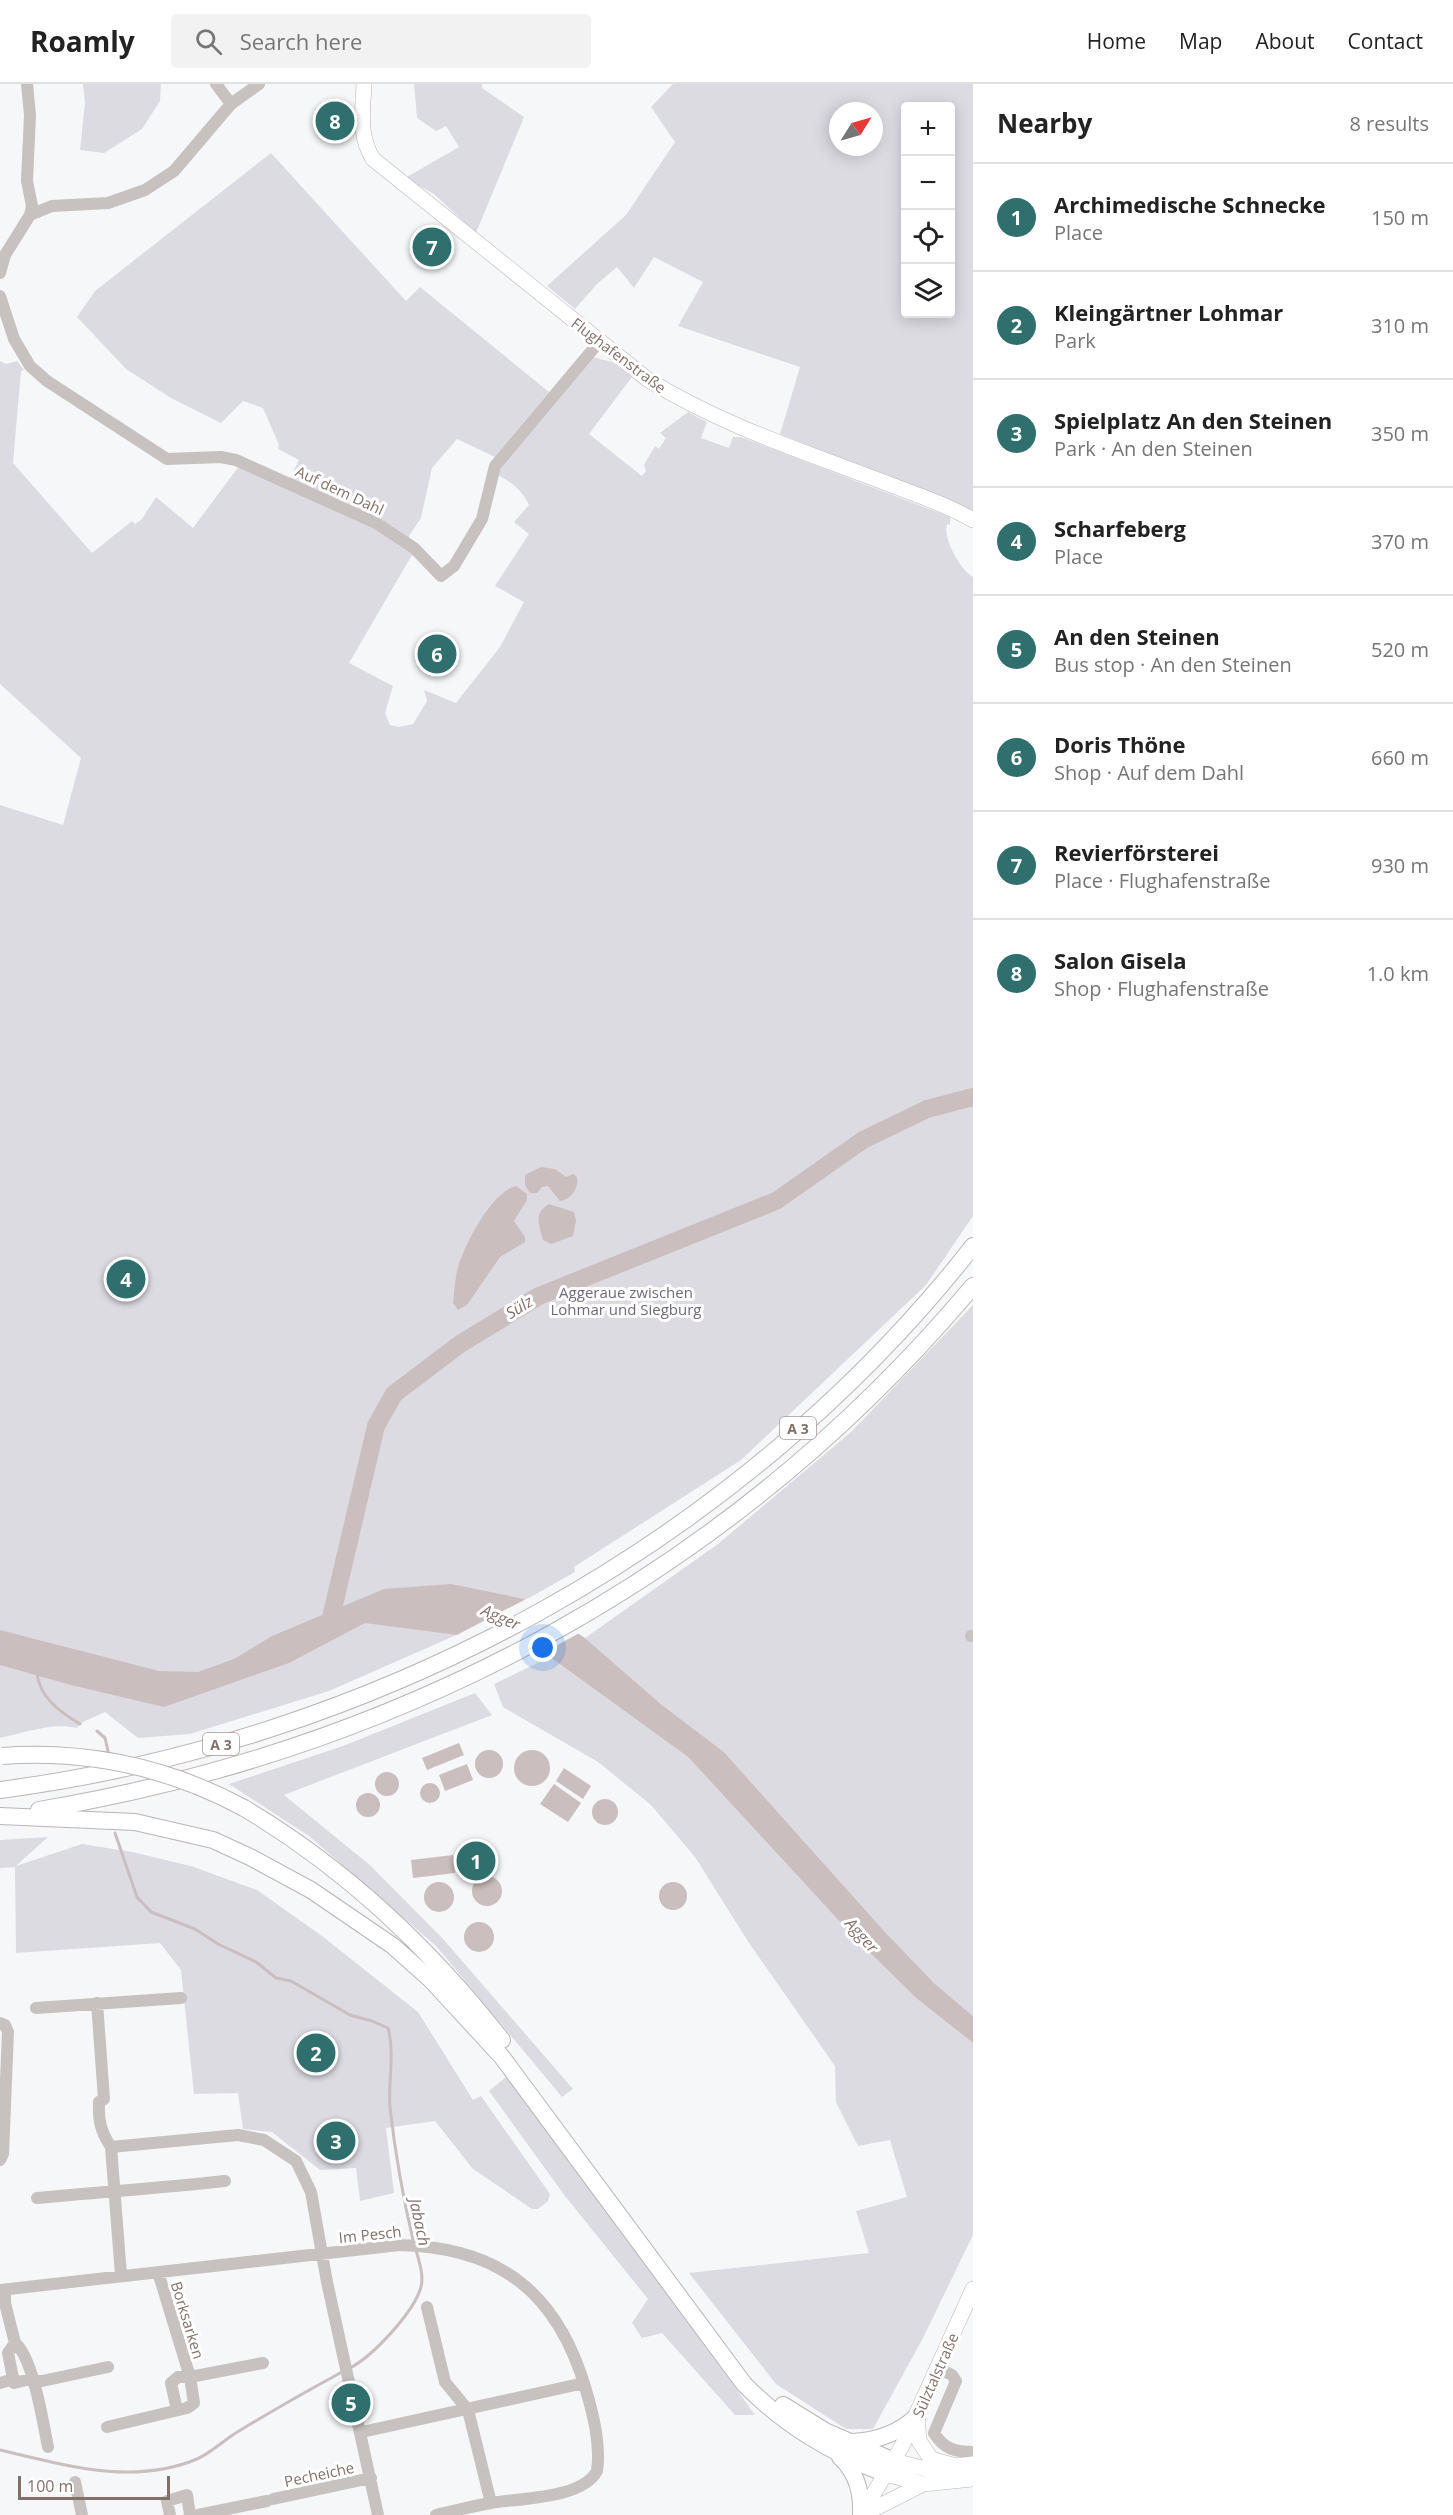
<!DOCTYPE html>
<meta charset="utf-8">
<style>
:root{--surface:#fff;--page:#f2f2f2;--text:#222;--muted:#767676;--line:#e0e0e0;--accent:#2f706e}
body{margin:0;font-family:"Open Sans",sans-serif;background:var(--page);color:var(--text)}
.controls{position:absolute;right:18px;top:18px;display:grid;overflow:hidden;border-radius:6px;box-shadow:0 3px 15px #0003}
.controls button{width:54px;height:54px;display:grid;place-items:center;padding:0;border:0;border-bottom:2px solid var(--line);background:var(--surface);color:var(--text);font:30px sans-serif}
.compass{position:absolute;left:829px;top:18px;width:54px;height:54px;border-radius:50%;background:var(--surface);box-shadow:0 3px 15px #0003;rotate:53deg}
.scale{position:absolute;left:18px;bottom:15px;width:152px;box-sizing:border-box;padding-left:6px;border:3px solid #84706b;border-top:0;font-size:16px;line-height:21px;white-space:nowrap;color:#84706b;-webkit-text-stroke:4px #fff;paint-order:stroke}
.you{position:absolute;left:543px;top:1564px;width:21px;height:21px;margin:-15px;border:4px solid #fff;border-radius:50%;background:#1a73e8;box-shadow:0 0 0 9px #1a73e833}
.badge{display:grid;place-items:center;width:39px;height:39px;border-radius:50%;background:var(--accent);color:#fff;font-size:20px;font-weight:700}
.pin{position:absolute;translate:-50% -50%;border:3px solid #fff;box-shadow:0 2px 6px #0006}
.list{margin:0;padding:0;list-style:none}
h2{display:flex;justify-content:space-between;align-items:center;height:78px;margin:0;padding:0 24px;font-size:26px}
h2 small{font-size:20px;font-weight:400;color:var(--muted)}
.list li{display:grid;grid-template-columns:39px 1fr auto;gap:18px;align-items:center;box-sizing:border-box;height:108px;padding:0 24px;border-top:2px solid var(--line)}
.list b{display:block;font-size:22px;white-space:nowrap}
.list p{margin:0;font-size:20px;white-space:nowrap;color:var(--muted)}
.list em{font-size:20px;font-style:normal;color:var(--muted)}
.icon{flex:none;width:33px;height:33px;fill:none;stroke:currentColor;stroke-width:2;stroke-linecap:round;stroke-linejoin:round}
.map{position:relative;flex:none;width:973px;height:2431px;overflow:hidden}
header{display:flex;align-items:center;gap:36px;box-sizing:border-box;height:84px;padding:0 30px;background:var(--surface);border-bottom:2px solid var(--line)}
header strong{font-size:28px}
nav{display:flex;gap:33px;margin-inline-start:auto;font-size:21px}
.search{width:420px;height:54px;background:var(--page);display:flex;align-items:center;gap:15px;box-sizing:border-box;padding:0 21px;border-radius:6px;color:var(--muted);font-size:22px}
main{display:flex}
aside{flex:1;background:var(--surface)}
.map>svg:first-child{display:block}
</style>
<header>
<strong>Roamly</strong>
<div class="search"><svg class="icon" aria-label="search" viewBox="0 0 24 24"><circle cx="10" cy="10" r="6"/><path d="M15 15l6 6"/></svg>Search here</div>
<nav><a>Home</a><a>Map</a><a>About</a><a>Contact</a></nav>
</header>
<main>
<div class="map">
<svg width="973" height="2431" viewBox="0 0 973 2431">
<rect width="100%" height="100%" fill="#f6f7f8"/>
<path fill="#dddbe2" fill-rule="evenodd" d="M 83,0 L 161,0 L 160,17 L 142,45 L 104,69 L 80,66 L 85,19 Z
M 414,0 L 482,0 L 482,4 L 524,33 L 476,149 L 434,110 L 405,94 L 459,63 L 446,42 L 436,47 L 417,34 Z
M 673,0 L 973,0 L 973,427 L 780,350 L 800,283 L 678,242 L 703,198 L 654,173 L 634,204 L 617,183 L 597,200 L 575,225 L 547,202 L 626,131 L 675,58 L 651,23 ZM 906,22 L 950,22 L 950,230 L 906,230 ZM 838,27 L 874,27 L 874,63 L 838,63 Z
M 271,69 L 406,217 L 420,203 L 549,308 L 495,373 L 457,355 L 432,384 L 421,434 L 409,452 L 412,471 L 349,579 L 393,602 L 385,629 L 390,641 L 399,643 L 413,640 L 427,617 L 424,606 L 456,619 L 500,563 L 524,518 L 495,502 L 529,450 L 514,438 L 529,421 C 523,407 511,398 498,391 L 503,379 L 593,273 L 612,278 L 632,293 L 589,350 L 642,392 L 646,387 L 644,381 L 655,362 L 659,365 L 666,354 L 660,349 L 688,328 L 707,338 L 701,354 L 729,364 L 733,353 L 741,353 L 950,433 L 950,441 L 947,440 C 942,454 961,487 973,493 L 973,1132 L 926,1201 L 741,1376 L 574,1483 L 575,1488 L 486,1538 L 329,1607 L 190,1650 L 138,1654 L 105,1628 L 83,1638 L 77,1644 C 52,1638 24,1649 0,1654 L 0,721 L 63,741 L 81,674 L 0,600 L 0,277 L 6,280 L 17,277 L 24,286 L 21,287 L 13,379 L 92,469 L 132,437 L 135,440 L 142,435 L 156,413 L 193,444 L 239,382 L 288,399 L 299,376 L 278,365 L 279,361 L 263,324 L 243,317 L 221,339 L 171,314 L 126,285 L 77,233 L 95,207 Z
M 973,1221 L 973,1932 L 934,1899 L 885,1848 L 724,1668 L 662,1621 L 585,1554 L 718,1460 L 851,1348 Z
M 550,1573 L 688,1673 L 852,1851 L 916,1914 L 973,1959 L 973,2151 L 923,2254 L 873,2345 L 846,2345 L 776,2300 L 689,2189 L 869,2169 L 856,2127 L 907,2113 L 890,2056 L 858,2062 L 836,2018 L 835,1982 L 749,1859 L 695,1773 L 651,1721 L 598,1678 L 503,1623 L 494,1600 Z
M 475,1609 L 492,1631 L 284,1711 L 371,1782 L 444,1856 L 573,2005 L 562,2013 L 436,1862 L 309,1752 L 229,1700 L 343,1662 Z
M 48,1753 L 16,1782 L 82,1760 L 132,1768 L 191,1782 L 257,1806 L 322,1852 L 418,1928 L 473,2016 L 481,2012 L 550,2110 L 548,2117 L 538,2125 L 532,2125 L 473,2085 L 435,2037 L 386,2044 L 394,2109 L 360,2117 L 356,2084 L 320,2086 L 272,2048 L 243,2045 L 238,2009 L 194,2010 L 181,1886 L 160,1859 L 16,1869 L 15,1783 L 0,1784 L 0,1756 Z
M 506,1993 L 586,2095 L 755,2331 L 735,2331 L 662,2249 L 642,2254 L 632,2239 L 648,2215 L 565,2112 L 489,2007 Z"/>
<path fill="#cabebe" d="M 541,1083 L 555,1085 L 566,1093 L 573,1090 L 577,1093 C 579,1104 571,1116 560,1117 L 548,1102 L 542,1103 L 537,1109 L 530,1109 L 525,1101 L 525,1091 Z
M 516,1102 L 527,1110 L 527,1116 L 514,1137 L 525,1153 L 525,1158 L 500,1173 L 467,1221 L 458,1226 L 453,1219 C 454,1209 455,1197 457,1187 C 463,1163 491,1108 516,1102 Z
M 549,1120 L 574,1128 L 576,1137 L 573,1152 L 551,1160 L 543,1156 C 539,1139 533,1130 549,1120 Z
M 451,1500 L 524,1515 L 585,1554 L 662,1621 L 724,1668 L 885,1848 L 934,1899 L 973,1932 L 973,1959 L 916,1914 L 852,1851 L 688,1673 L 550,1573 L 457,1551 L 365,1539 L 289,1579 L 164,1623 L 71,1601 L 0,1581 L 0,1546 L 159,1587 L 198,1588 L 234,1575 L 272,1552 L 384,1505 Z
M 459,1659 L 464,1671 L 427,1686 L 422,1674 Z
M475 1680a14 14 0 1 1 28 0a14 14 0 1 1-28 0Z
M514 1684a18 18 0 1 1 36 0a18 18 0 1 1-36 0Z
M 467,1680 L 473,1696 L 445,1707 L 439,1691 Z
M 564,1684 L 591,1702 L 583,1715 L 556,1697 Z
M375 1700a12 12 0 1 1 24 0a12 12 0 1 1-24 0Z
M420 1709a10 10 0 1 1 20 0a10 10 0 1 1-20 0Z
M 554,1700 L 581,1719 L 568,1738 L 540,1720 Z
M356 1721a12 12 0 1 1 24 0a12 12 0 1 1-24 0Z
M592 1728a13 13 0 1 1 26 0a13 13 0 1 1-26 0Z
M 453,1771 L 455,1789 L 413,1794 L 411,1776 Z
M472 1807a15 15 0 1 1 30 0a15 15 0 1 1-30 0Z
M659 1812a14 14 0 1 1 28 0a14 14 0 1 1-28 0Z
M424 1813a15 15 0 1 1 30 0a15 15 0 1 1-30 0Z
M464 1853a15 15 0 1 1 30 0a15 15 0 1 1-30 0Z"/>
<path fill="#f6f7f8" d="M 528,1514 L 581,1548 L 536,1573 L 453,1553 Z"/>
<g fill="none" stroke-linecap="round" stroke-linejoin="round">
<path stroke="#cabebe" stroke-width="3" d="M 37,1589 C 39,1613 60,1628 80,1640
M 97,1647 L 105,1654 L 108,1667
M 115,1749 L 137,1813 L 151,1828 L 195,1845 L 218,1860 L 256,1878 L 276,1894 L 291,1897 L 350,1931 L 372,1937 L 388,1944 C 395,1969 388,1997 390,2023 C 395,2069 403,2114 414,2160
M 350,2284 C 373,2272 414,2228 421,2203 C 424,2191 419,2177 416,2166
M 0,2366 C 64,2381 133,2402 197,2375 C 211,2369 225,2355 239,2347 C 272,2327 307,2307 342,2288"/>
<path stroke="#cabebe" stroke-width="18" d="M 329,1542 L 376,1342 L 394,1310 L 460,1260 L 539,1212 L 776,1117 L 863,1056 L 927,1025 L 973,1013"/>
<defs>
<path id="major" d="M 364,0 C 363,26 358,51 373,75 L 647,295 C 719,340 802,367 881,397 C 911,409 944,419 973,436
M 917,2332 L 919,2357 L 931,2375 L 956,2382 L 973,2380
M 894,2377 L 926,2385 L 950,2386
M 886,2390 L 923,2400 L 973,2395
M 861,2431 L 902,2362 L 973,2205
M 862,2431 L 923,2400"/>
<path id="highway" d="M 0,1706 C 375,1657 738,1462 973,1162
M 244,1724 C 345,1784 430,1864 502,1956
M 39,1726 C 406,1664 732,1489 973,1202
M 0,1732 L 135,1738 L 213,1756 L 250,1773 L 311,1806 L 393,1862 L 431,1896 L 502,1973 L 744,2300 C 785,2342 832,2369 886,2390
M 783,2321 L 825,2347 L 894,2377
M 852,2358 C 877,2357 898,2350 917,2332
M 840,2373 C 857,2389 862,2408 861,2431"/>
</defs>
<use href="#major" stroke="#bbb5b4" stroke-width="16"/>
<use href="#highway" stroke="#bab5b4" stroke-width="18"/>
<path stroke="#c7c1c0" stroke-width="12" d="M 216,0 L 231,20
M 30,131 L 52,122 L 108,119 L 145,106 L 174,87 L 231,20 L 259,0
M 0,189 L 5,171 L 30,131 L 32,122 L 27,97 L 30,31 L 27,0
M 0,212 L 14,255 L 30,282 L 47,297 L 167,375 L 221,373 L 236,376 L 376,439 L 414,464 L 441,492 L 454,482 L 482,435 L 495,382 L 599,258
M 971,1552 L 973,1552
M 97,1919 L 104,2015 L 99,2018 C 98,2037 101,2048 111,2063 L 121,2191
M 36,1924 L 181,1914
M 0,1939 L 5,1941 L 8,1948 L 3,2070 L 0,2076
M 111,2063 L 238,2051 L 264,2056 L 296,2077 L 311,2108 L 327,2198 L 378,2431
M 37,2114 C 100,2108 162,2104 225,2097
M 0,2206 L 399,2161 C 500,2163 558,2209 586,2306 C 593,2330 601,2361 597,2387 C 582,2415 519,2414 491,2419 C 473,2422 454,2427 436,2431
M 5,2206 L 5,2219 L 15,2259
M 427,2223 L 445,2298 L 468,2326 L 491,2419
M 938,2284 L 952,2291 L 956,2297 L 934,2349 C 944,2365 955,2368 973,2368
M 0,2299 L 14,2295
M 177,2326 L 171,2299 L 178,2293 L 190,2293 L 263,2279
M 107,2343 L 187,2324 L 194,2319 L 190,2293 L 158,2188
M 362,2348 L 584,2299
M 48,2363 C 43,2339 33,2273 15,2259 L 8,2269 L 14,2299 L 31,2295 L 42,2297 L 108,2283
M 75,2398 L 82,2431
M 273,2415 L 371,2394
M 170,2431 L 167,2417 L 187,2411 L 190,2431
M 198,2431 L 267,2417"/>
<use href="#major" stroke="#fff" stroke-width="15"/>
<use href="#highway" stroke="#fff" stroke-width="16"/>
<defs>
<path id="highway-bridge" d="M 2,1672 C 89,1666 168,1683 244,1724"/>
</defs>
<use href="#highway-bridge" stroke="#bab5b4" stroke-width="18" stroke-linecap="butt"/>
<use href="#highway-bridge" stroke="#fff" stroke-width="16"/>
</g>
<g text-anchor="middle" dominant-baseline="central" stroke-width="6" stroke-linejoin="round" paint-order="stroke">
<g fill="#fff" stroke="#a99b97" stroke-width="1.5">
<rect x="780" y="1333" width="36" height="22" rx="4.5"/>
<rect x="203" y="1649" width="36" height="22" rx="4.5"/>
</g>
<g font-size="14" font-weight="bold" fill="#84706b">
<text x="798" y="1344">A 3</text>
<text x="221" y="1660">A 3</text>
</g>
<g font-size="15" fill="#84706b" stroke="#fff">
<text transform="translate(619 271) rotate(37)">Flughafenstraße</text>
<text transform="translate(340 406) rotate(25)">Auf dem Dahl</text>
<text transform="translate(370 2150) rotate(-6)">Im Pesch</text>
<text transform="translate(188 2236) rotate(73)">Borksarken</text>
<text transform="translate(935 2291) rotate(-66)">Sülztalstraße</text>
<text transform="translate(319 2390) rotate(-12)">Pecheiche</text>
</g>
<g font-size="15" fill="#73697c" stroke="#fff">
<text x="626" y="1208">Aggeraue zwischen<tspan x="626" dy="17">Lohmar und Siegburg</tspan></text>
</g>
<g font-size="16" font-style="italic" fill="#856d6c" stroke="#fff">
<text transform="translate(519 1223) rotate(-32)">Sülz</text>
<text transform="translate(501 1533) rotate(24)">Agger</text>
<text transform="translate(862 1851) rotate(48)">Agger</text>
<text transform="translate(420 2138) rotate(78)">Jabach</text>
</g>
</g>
</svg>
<div class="controls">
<button>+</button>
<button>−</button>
<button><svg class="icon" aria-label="locate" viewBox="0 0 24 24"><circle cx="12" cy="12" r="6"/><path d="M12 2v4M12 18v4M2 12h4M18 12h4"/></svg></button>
<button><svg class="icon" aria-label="layers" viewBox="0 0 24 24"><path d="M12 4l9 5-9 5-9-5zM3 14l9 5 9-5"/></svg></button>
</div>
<svg class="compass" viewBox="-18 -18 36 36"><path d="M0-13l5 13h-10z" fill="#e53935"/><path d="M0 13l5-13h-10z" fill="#767676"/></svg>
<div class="scale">100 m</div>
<div class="you"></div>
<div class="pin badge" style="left:476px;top:1777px">1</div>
<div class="pin badge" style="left:316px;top:1969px">2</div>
<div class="pin badge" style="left:336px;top:2057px">3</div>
<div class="pin badge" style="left:126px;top:1195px">4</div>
<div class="pin badge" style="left:351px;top:2319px">5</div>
<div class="pin badge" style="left:437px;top:570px">6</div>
<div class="pin badge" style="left:432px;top:163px">7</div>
<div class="pin badge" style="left:335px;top:37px">8</div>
</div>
<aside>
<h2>Nearby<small>8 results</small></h2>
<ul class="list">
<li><span class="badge">1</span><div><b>Archimedische Schnecke</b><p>Place</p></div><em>150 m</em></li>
<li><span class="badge">2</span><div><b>Kleingärtner Lohmar</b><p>Park</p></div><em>310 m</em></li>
<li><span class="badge">3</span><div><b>Spielplatz An den Steinen</b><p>Park · An den Steinen</p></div><em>350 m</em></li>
<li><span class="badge">4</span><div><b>Scharfeberg</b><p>Place</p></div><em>370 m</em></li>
<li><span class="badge">5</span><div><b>An den Steinen</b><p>Bus stop · An den Steinen</p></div><em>520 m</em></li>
<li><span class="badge">6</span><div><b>Doris Thöne</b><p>Shop · Auf dem Dahl</p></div><em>660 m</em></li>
<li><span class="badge">7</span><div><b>Revierförsterei</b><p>Place · Flughafenstraße</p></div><em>930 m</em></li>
<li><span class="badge">8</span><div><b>Salon Gisela</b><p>Shop · Flughafenstraße</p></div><em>1.0 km</em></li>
</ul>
</aside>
</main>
